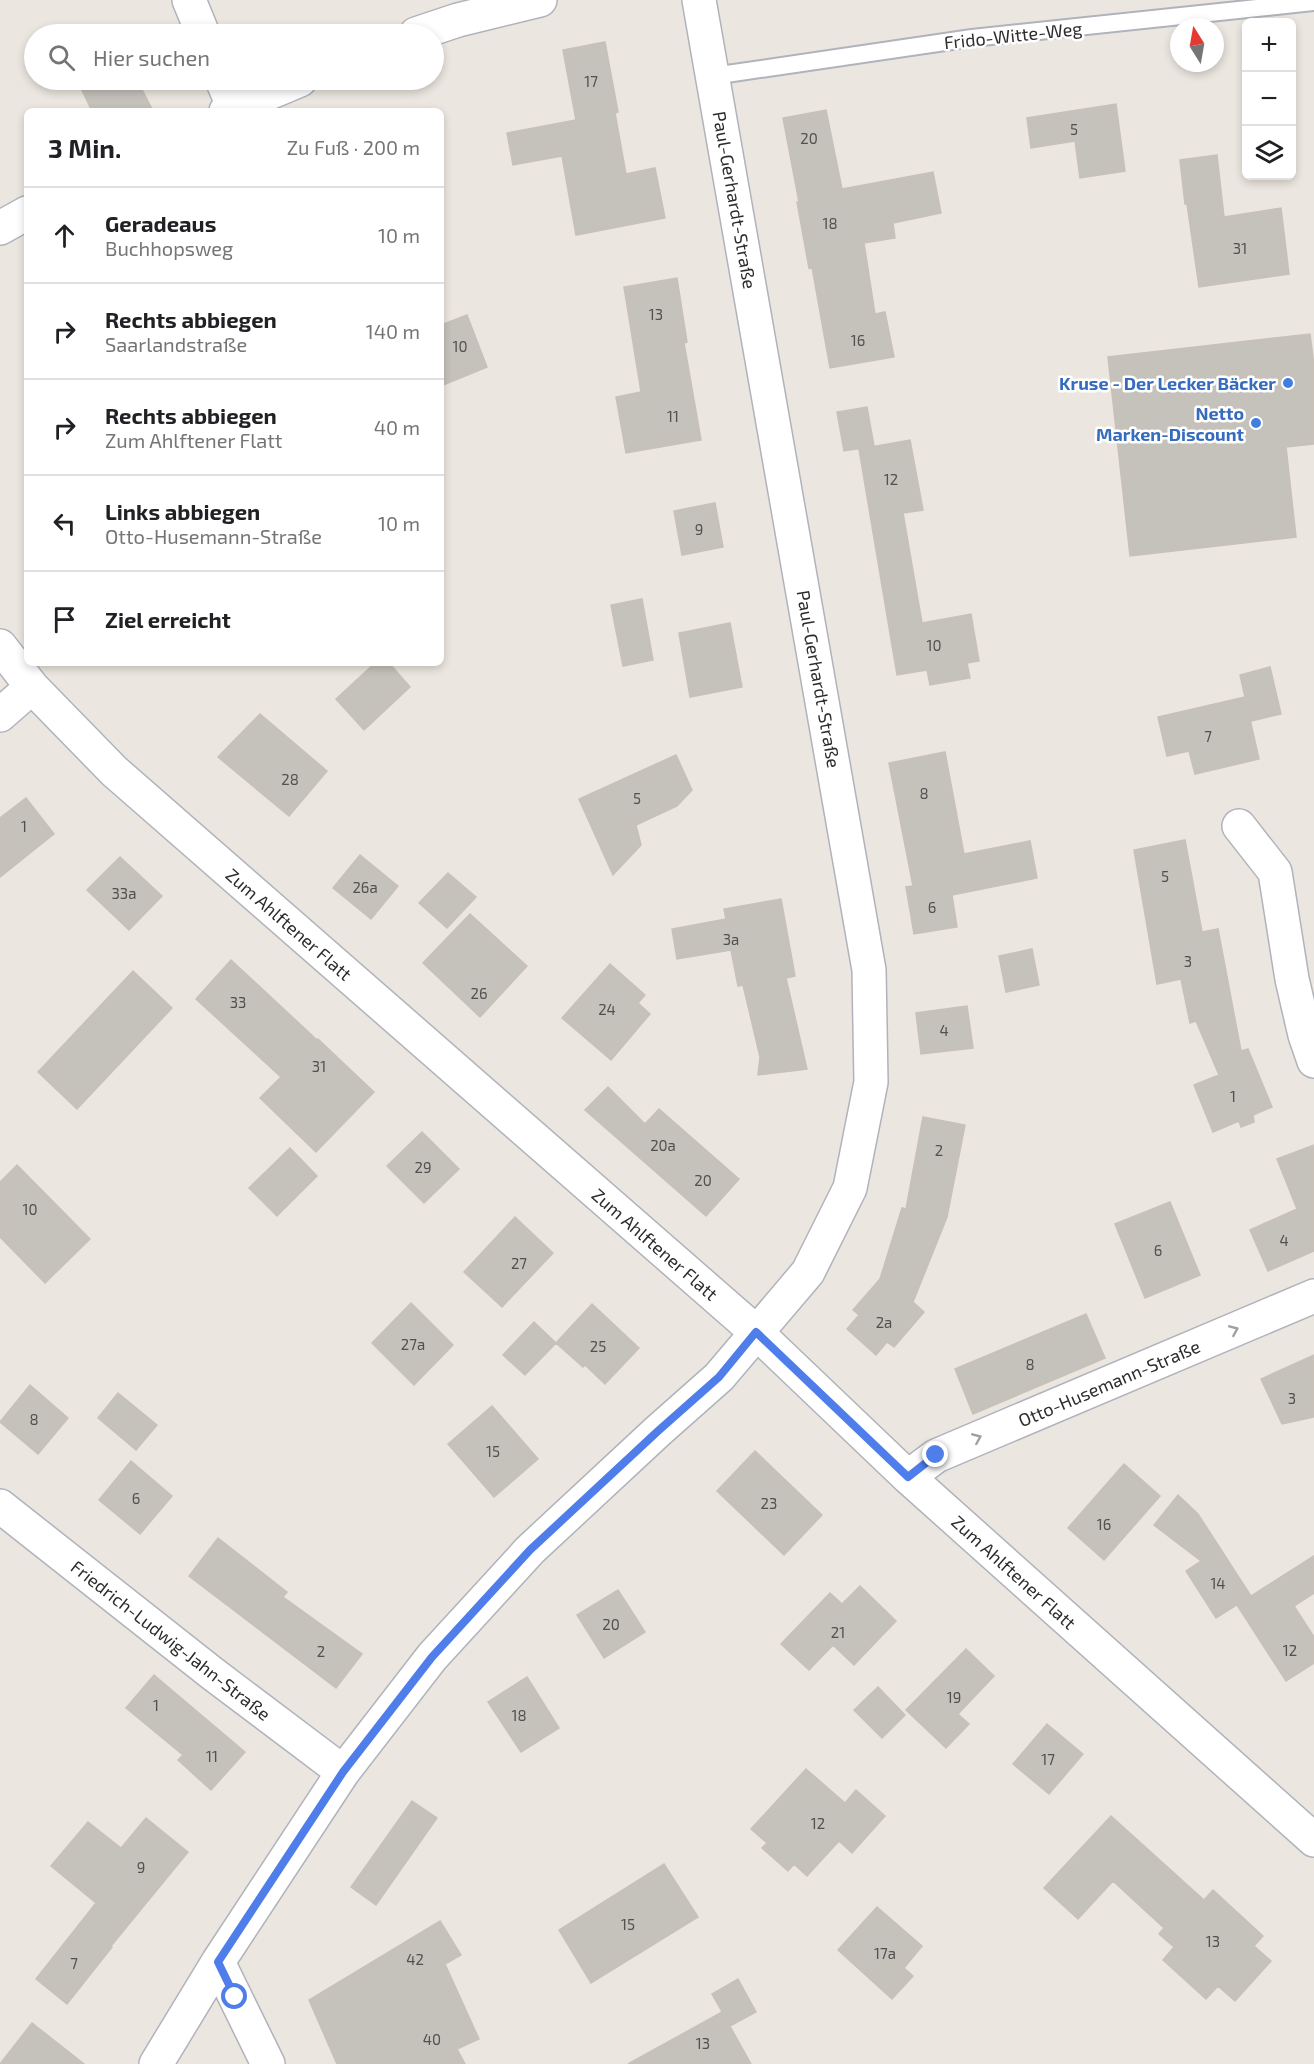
<!DOCTYPE html>
<html lang="de">
<meta charset="utf-8">
<style>
:root{--surface:#fff;--page:#f6f6f6;--text:#202124;--muted:#757577;--line:#e0e0e0}
body{margin:0;font-family:"Exo 2",sans-serif;background:var(--page);color:var(--text)}
.controls{position:absolute;right:18px;top:18px;display:grid;overflow:hidden;border-radius:9px;box-shadow:0 3px 9px #0003}
.controls button{width:54px;height:54px;display:grid;place-items:center;padding:0;border:0;border-bottom:2px solid var(--line);background:var(--surface);color:var(--text);font:30px sans-serif}
.compass{position:absolute;left:1170px;top:18px;width:54px;height:54px;border-radius:50%;background:var(--surface);box-shadow:0 3px 9px #0003;rotate:349deg}
.stop{position:absolute;width:18px;height:18px;margin:-14px;border:4px solid #4f7eeb;border-radius:50%;background:#fff}
.stop.end{background:#4f7eeb;border-color:#fff;box-shadow:0 2px 6px #0008}
.list{margin:0;padding:0;list-style:none}
h2{display:flex;justify-content:space-between;align-items:center;height:78px;margin:0;padding:0 24px;font-size:26px}
h2 small{font-size:20px;font-weight:400;color:var(--muted)}
.list li{display:grid;grid-template-columns:39px 1fr auto;gap:18px;align-items:center;box-sizing:border-box;height:96px;padding:0 24px;border-top:2px solid var(--line)}
.list b{display:block;font-size:22px;white-space:nowrap}
.list p{margin:0;font-size:20px;white-space:nowrap;color:var(--muted)}
.list em{font-size:20px;font-style:normal;color:var(--muted)}
.icon{flex:none;width:33px;height:33px;fill:none;stroke:currentColor;stroke-width:2;stroke-linecap:round;stroke-linejoin:round}
.map{position:relative;flex:none;width:1314px;height:2064px;overflow:hidden}
.search{position:absolute;background:var(--surface);box-shadow:0 3px 9px #0003;left:24px;top:24px;width:420px;height:66px;display:flex;align-items:center;gap:15px;box-sizing:border-box;padding:0 21px;border-radius:33px;color:var(--muted);font-size:22px}
.panel{position:absolute;background:var(--surface);box-shadow:0 3px 9px #0003;left:24px;top:108px;width:420px;height:558px;border-radius:9px}
.map>svg:first-child{display:block}
</style>
<div class="map">
<svg width="1314" height="2064" viewBox="0 0 1314 2064">
<rect width="100%" height="100%" fill="#ece6e0"/>
<path fill="#c5c1bb" stroke="#c8c1b9" stroke-width="1.5" d="M 605,42 L 618,112 L 615,113 L 626,174 L 655,168 L 665,218 L 576,235 L 562,156 L 513,165 L 507,133 L 576,120 L 563,50 Z
M 77,80 L 137,80 L 153,111 L 92,111 Z
M 1116,104 L 1125,171 L 1080,178 L 1075,141 L 1031,148 L 1027,118 Z
M 826,110 L 842,189 L 933,172 L 941,213 L 893,223 L 895,238 L 864,243 L 875,314 L 885,312 L 894,357 L 830,368 L 812,267 L 809,268 L 797,202 L 799,202 L 783,118 Z
M 1217,155 L 1224,217 L 1281,208 L 1289,274 L 1199,287 L 1187,204 L 1185,204 L 1180,160 Z
M 677,278 L 687,342 L 684,343 L 701,440 L 626,453 L 616,397 L 641,392 L 624,287 Z
M 467,315 L 487,367 L 441,386 L 441,325 Z
M 1310,334 L 1314,365 L 1314,444 L 1286,447 L 1296,537 L 1130,556 L 1108,357 Z
M 867,407 L 874,446 L 844,451 L 837,412 Z
M 910,440 L 923,510 L 903,513 L 922,623 L 971,614 L 979,661 L 967,663 L 970,678 L 930,685 L 927,670 L 897,675 L 859,449 Z
M 715,503 L 723,547 L 682,555 L 674,511 Z
M 642,599 L 653,660 L 623,666 L 611,605 Z
M 730,623 L 742,687 L 690,697 L 679,633 Z
M 375,663 L 389,663 L 410,687 L 364,730 L 336,699 Z
M 1270,667 L 1281,714 L 1251,721 L 1247,706 L 1259,759 L 1195,774 L 1189,751 L 1167,756 L 1158,717 L 1245,697 L 1240,675 Z
M 260,714 L 327,771 L 289,816 L 218,757 Z
M 945,752 L 964,854 L 1030,841 L 1037,878 L 952,895 L 957,927 L 914,934 L 906,887 L 913,886 L 889,763 Z
M 676,755 L 692,790 L 677,806 L 636,825 L 641,845 L 613,875 L 579,799 Z
M 26,798 L 54,834 L 0,877 L 0,818 Z
M 1185,840 L 1202,932 L 1218,929 L 1241,1051 L 1248,1049 L 1272,1107 L 1253,1115 L 1254,1122 L 1241,1127 L 1239,1121 L 1213,1132 L 1194,1085 L 1219,1075 L 1196,1021 L 1190,1023 L 1181,979 L 1157,984 L 1134,850 Z
M 360,855 L 398,886 L 371,919 L 333,888 Z
M 120,857 L 162,896 L 129,930 L 87,890 Z
M 448,873 L 476,897 L 447,928 L 419,903 Z
M 781,899 L 795,976 L 786,978 L 807,1069 L 758,1075 L 760,1057 L 743,985 L 738,986 L 731,950 L 677,959 L 672,929 L 726,919 L 724,909 Z
M 470,914 L 527,966 L 480,1017 L 423,963 Z
M 1032,949 L 1039,985 L 1006,992 L 999,956 Z
M 231,960 L 317,1040 L 318,1039 L 374,1092 L 316,1152 L 260,1098 L 281,1077 L 196,999 Z
M 610,964 L 645,995 L 638,1003 L 650,1014 L 611,1060 L 562,1018 Z
M 133,971 L 172,1008 L 77,1109 L 38,1072 Z
M 967,1006 L 973,1048 L 921,1054 L 916,1013 Z
M 608,1087 L 645,1124 L 659,1109 L 739,1179 L 706,1216 L 585,1110 Z
M 923,1117 L 965,1125 L 947,1217 L 913,1302 L 924,1312 L 894,1347 L 887,1342 L 876,1355 L 847,1329 L 859,1315 L 853,1310 L 880,1279 L 902,1208 L 906,1209 Z
M 422,1132 L 459,1169 L 424,1203 L 387,1166 Z
M 1314,1145 L 1314,1251 L 1268,1271 L 1250,1230 L 1297,1209 L 1277,1159 Z
M 290,1148 L 317,1176 L 277,1216 L 249,1188 Z
M 17,1165 L 90,1239 L 45,1283 L 0,1237 L 0,1182 Z
M 1170,1202 L 1200,1275 L 1145,1298 L 1115,1224 Z
M 515,1217 L 553,1253 L 502,1307 L 464,1272 Z
M 411,1303 L 453,1345 L 414,1385 L 372,1343 Z
M 592,1304 L 639,1348 L 605,1384 L 585,1365 L 583,1367 L 556,1343 Z
M 1086,1314 L 1105,1358 L 973,1414 L 955,1369 Z
M 534,1322 L 556,1343 L 525,1375 L 503,1355 Z
M 1314,1355 L 1314,1417 L 1282,1424 L 1261,1379 Z
M 30,1385 L 68,1418 L 38,1454 L 0,1422 Z
M 118,1393 L 157,1425 L 136,1450 L 98,1418 Z
M 492,1406 L 538,1459 L 494,1497 L 448,1444 Z
M 755,1451 L 822,1515 L 784,1555 L 717,1491 Z
M 131,1461 L 172,1496 L 140,1534 L 99,1500 Z
M 1124,1464 L 1160,1496 L 1104,1560 L 1068,1528 Z
M 1178,1495 L 1198,1514 L 1251,1596 L 1216,1618 L 1186,1571 L 1201,1561 L 1154,1525 Z
M 218,1538 L 287,1592 L 283,1597 L 362,1654 L 336,1688 L 189,1576 Z
M 1314,1556 L 1314,1593 L 1294,1606 L 1314,1637 L 1314,1663 L 1286,1681 L 1237,1605 Z
M 860,1586 L 896,1621 L 854,1665 L 833,1645 L 809,1670 L 781,1644 L 830,1593 L 842,1604 Z
M 618,1590 L 645,1632 L 604,1658 L 577,1615 Z
M 966,1649 L 994,1676 L 958,1714 L 969,1724 L 946,1748 L 906,1710 Z
M 154,1675 L 245,1752 L 211,1790 L 178,1760 L 183,1755 L 126,1708 Z
M 527,1677 L 559,1728 L 521,1752 L 488,1702 Z
M 878,1687 L 905,1715 L 882,1738 L 854,1710 Z
M 1047,1724 L 1083,1754 L 1049,1794 L 1013,1764 Z
M 806,1769 L 845,1803 L 856,1790 L 885,1816 L 852,1853 L 839,1841 L 807,1876 L 794,1864 L 788,1871 L 762,1848 L 767,1843 L 751,1829 Z
M 412,1801 L 437,1818 L 376,1905 L 351,1887 Z
M 1111,1816 L 1204,1900 L 1213,1890 L 1263,1936 L 1254,1946 L 1271,1961 L 1235,2001 L 1218,1986 L 1206,1999 L 1163,1960 L 1174,1947 L 1159,1934 L 1164,1928 L 1113,1881 L 1078,1919 L 1044,1888 Z
M 146,1818 L 188,1852 L 111,1946 L 112,1947 L 67,2004 L 36,1979 L 96,1903 L 51,1866 L 88,1822 L 121,1848 Z
M 664,1864 L 698,1917 L 591,1983 L 559,1930 Z
M 877,1907 L 922,1946 L 904,1968 L 913,1976 L 892,1999 L 838,1950 Z
M 440,1921 L 461,1955 L 445,1964 L 479,2039 L 457,2049 L 465,2064 L 337,2064 L 309,2000 Z
M 738,1979 L 756,2012 L 730,2026 L 712,1994 Z
M 722,2012 L 751,2064 L 628,2064 Z
M 32,2023 L 84,2064 L 0,2064 Z"/>
<g fill="none" stroke-linecap="round" stroke-linejoin="round">
<defs>
<path id="service" d="M 713,76 L 972,38 L 1314,2"/>
<path id="minor" d="M 189,0 L 203,34
M 416,34 L 458,20 L 540,0
M 222,80 L 234,108
M 226,111 L 300,80
M 0,228 L 27,213
M 0,646 L 32,687 L 114,771 L 756,1332 L 908,1477 L 1314,1840
M 0,715 L 32,687
M 1239,826 L 1275,872 L 1292,979 L 1305,1035 L 1314,1061
M 908,1477 L 936,1456 L 1314,1296
M 0,1506 L 213,1674 L 343,1772
M 218,1962 L 268,2064
M 156,2064 L 218,1962 L 343,1772 L 432,1657 L 530,1550 L 658,1431 L 719,1377 L 808,1272 L 850,1188 L 871,1082 L 869,970 L 699,0"/>
</defs>
<use href="#service" stroke="#b0b3bb" stroke-width="20"/>
<use href="#minor" stroke="#b0b3bb" stroke-width="36"/>
<use href="#service" stroke="#fff" stroke-width="16"/>
<use href="#minor" stroke="#fff" stroke-width="33"/>
</g>
<defs><path id="oneway-chevron" d="M-2-3.5L2.5 0L-2 3.5" fill="none" stroke-width="1.6" stroke-linecap="round" stroke-linejoin="round" transform="scale(1.5)"/></defs>
<g stroke="#a0a0a0">
<use href="#oneway-chevron" transform="translate(1234 1330) rotate(-23)"/>
<use href="#oneway-chevron" transform="translate(977 1438) rotate(-23)"/>
</g>
<g fill="none" stroke-linecap="round" stroke-linejoin="round">
<path stroke="#4f7eeb" stroke-width="8" d="M 235,1997 L 218,1962 L 343,1772 L 432,1657 L 530,1550 L 658,1431 L 719,1377 L 756,1332 L 908,1477 L 936,1455"/>
</g>
<g fill="#3f7fe0" stroke="#fff" stroke-width="2">
<circle cx="1288" cy="383" r="6"/>
<circle cx="1256" cy="423" r="6"/>
</g>
<g text-anchor="middle" dominant-baseline="central" stroke-width="5" stroke-linejoin="round" paint-order="stroke">
<g font-size="15" fill="#525150">
<text x="591" y="81">17</text>
<text x="1074" y="129">5</text>
<text x="809" y="138">20</text>
<text x="830" y="223">18</text>
<text x="1240" y="248">31</text>
<text x="656" y="314">13</text>
<text x="858" y="340">16</text>
<text x="460" y="346">10</text>
<text x="673" y="416">11</text>
<text x="891" y="479">12</text>
<text x="699" y="529">9</text>
<text x="934" y="645">10</text>
<text x="1208" y="736">7</text>
<text x="290" y="779">28</text>
<text x="924" y="793">8</text>
<text x="637" y="798">5</text>
<text x="24" y="826">1</text>
<text x="1165" y="876">5</text>
<text x="365" y="887">26a</text>
<text x="124" y="893">33a</text>
<text x="932" y="907">6</text>
<text x="731" y="939">3a</text>
<text x="1188" y="961">3</text>
<text x="479" y="993">26</text>
<text x="238" y="1002">33</text>
<text x="607" y="1009">24</text>
<text x="944" y="1030">4</text>
<text x="319" y="1066">31</text>
<text x="1233" y="1096">1</text>
<text x="663" y="1145">20a</text>
<text x="939" y="1150">2</text>
<text x="423" y="1167">29</text>
<text x="703" y="1180">20</text>
<text x="30" y="1209">10</text>
<text x="1284" y="1240">4</text>
<text x="1158" y="1250">6</text>
<text x="519" y="1263">27</text>
<text x="884" y="1322">2a</text>
<text x="413" y="1344">27a</text>
<text x="598" y="1346">25</text>
<text x="1030" y="1364">8</text>
<text x="1292" y="1398">3</text>
<text x="34" y="1419">8</text>
<text x="493" y="1451">15</text>
<text x="136" y="1498">6</text>
<text x="769" y="1503">23</text>
<text x="1104" y="1524">16</text>
<text x="1218" y="1583">14</text>
<text x="611" y="1624">20</text>
<text x="838" y="1632">21</text>
<text x="1290" y="1650">12</text>
<text x="321" y="1651">2</text>
<text x="954" y="1697">19</text>
<text x="156" y="1705">1</text>
<text x="519" y="1715">18</text>
<text x="212" y="1756">11</text>
<text x="1048" y="1759">17</text>
<text x="818" y="1823">12</text>
<text x="141" y="1867">9</text>
<text x="628" y="1924">15</text>
<text x="1213" y="1941">13</text>
<text x="885" y="1953">17a</text>
<text x="415" y="1959">42</text>
<text x="74" y="1963">7</text>
<text x="432" y="2039">40</text>
<text x="703" y="2043">13</text>
</g>
<g font-size="18" fill="#2c2c2c" stroke="#fff">
<text transform="translate(1013 35) rotate(-6)">Frido-Witte-Weg</text>
<text transform="translate(735 200) rotate(80)">Paul-Gerhardt-Straße</text>
<text transform="translate(819 679) rotate(80)">Paul-Gerhardt-Straße</text>
<text transform="translate(289 924) rotate(41)">Zum Ahlftener Flatt</text>
<text transform="translate(655 1244) rotate(41)">Zum Ahlftener Flatt</text>
<text transform="translate(1109 1383) rotate(-23)">Otto-Husemann-Straße</text>
<text transform="translate(1014 1572) rotate(42)">Zum Ahlftener Flatt</text>
<text transform="translate(171 1640) rotate(38)">Friedrich-Ludwig-Jahn-Straße</text>
</g>
<g font-size="18" font-weight="bold" fill="#366cbe" stroke="#fff" text-anchor="end">
<text x="1276" y="383">Kruse - Der Lecker Bäcker</text>
<text x="1244" y="413">Netto<tspan x="1244" dy="21">Marken-Discount</tspan></text>
</g>
</g>
</svg>
<div class="controls">
<button>+</button>
<button>−</button>
<button><svg class="icon" aria-label="layers" viewBox="0 0 24 24"><path d="M12 4l9 5-9 5-9-5zM3 14l9 5 9-5"/></svg></button>
</div>
<svg class="compass" viewBox="-18 -18 36 36"><path d="M0-13l5 13h-10z" fill="#e53935"/><path d="M0 13l5-13h-10z" fill="#757577"/></svg>
<div class="stop" style="left:235px;top:1997px"></div>
<div class="stop end" style="left:936px;top:1455px"></div>
<div class="search"><svg class="icon" aria-label="search" viewBox="0 0 24 24"><circle cx="10" cy="10" r="6"/><path d="M15 15l6 6"/></svg>Hier suchen</div>
<section class="panel">
<h2>3 Min.<small>Zu Fuß · 200 m</small></h2>
<ul class="list">
<li><svg class="icon" aria-label="ahead" viewBox="0 0 24 24"><path d="M12 20V5M6 11l6-6 6 6"/></svg><div><b>Geradeaus</b><p>Buchhopsweg</p></div><em>10 m</em></li>
<li><svg class="icon" aria-label="right" viewBox="0 0 24 24"><path d="M7 20v-9h11M14 6l5 5-5 5"/></svg><div><b>Rechts abbiegen</b><p>Saarlandstraße</p></div><em>140 m</em></li>
<li><svg class="icon" aria-label="right" viewBox="0 0 24 24"><path d="M7 20v-9h11M14 6l5 5-5 5"/></svg><div><b>Rechts abbiegen</b><p>Zum Ahlftener Flatt</p></div><em>40 m</em></li>
<li><svg class="icon" aria-label="left" viewBox="0 0 24 24"><path d="M17 20v-9H6M10 6l-5 5 5 5"/></svg><div><b>Links abbiegen</b><p>Otto-Husemann-Straße</p></div><em>10 m</em></li>
<li><svg class="icon" aria-label="arrive" viewBox="0 0 24 24"><path d="M6 21V4h12l-3 4 3 4H6"/></svg><div><b>Ziel erreicht</b></div></li>
</ul>
</section>
</div>
